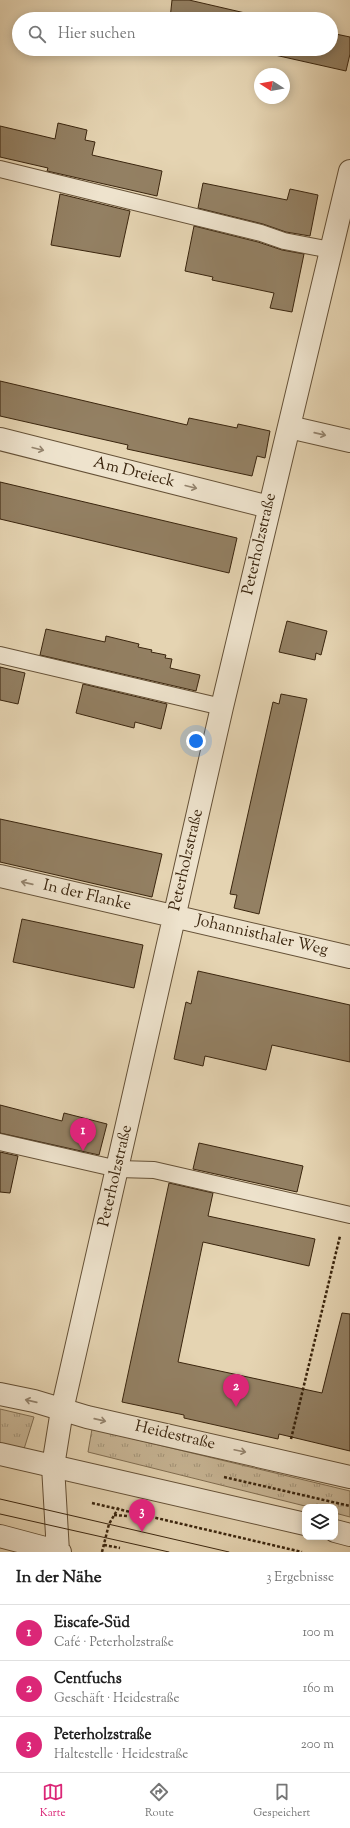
<!DOCTYPE html>
<html lang="de">
<meta charset="utf-8">
<style>
:root{--surface:#fff;--page:#f2f2f2;--text:#222;--muted:#767676;--line:#e0e0e0;--accent:#db2777}
body{margin:0;font-family:"Sorts Mill Goudy",serif;background:var(--page);color:var(--text)}
.controls{position:absolute;right:12px;bottom:12px;display:grid;overflow:hidden;border-radius:8px;box-shadow:0 2px 10px #0003}
.controls button{width:36px;height:36px;display:grid;place-items:center;padding:0;border:0;border-bottom:1px solid var(--line);background:var(--surface);color:var(--text);font:20px sans-serif}
.compass{position:absolute;left:254px;top:68px;width:36px;height:36px;border-radius:50%;background:var(--surface);box-shadow:0 2px 10px #0003;rotate:281deg}
.you{position:absolute;left:196px;top:741px;width:14px;height:14px;margin:-10px;border:3px solid #fff;border-radius:50%;background:#1a73e8;box-shadow:0 0 0 6px #1a73e833}
.badge{display:grid;place-items:center;width:26px;height:26px;border-radius:50%;background:var(--accent);color:#fff;font-size:13px;font-weight:700}
.pin{position:absolute;translate:-50% -33px;filter:drop-shadow(0 1px 2px #0008)}
.pin::after{content:'';position:absolute;top:21px;width:14px;height:12px;background:inherit;clip-path:polygon(0 0,100% 0,50% 100%)}
.list{margin:0;padding:0;list-style:none}
h2{display:flex;justify-content:space-between;align-items:center;height:52px;margin:0;padding:0 16px;font-size:17px}
h2 small{font-size:13px;font-weight:400;color:var(--muted)}
.list li{display:grid;grid-template-columns:26px 1fr auto;gap:12px;align-items:center;box-sizing:border-box;height:56px;padding:0 16px;border-top:1px solid var(--line)}
.list b{display:block;font-size:15px;white-space:nowrap}
.list p{margin:0;font-size:13px;white-space:nowrap;color:var(--muted)}
.list em{font-size:13px;font-style:normal;color:var(--muted)}
.icon{flex:none;width:22px;height:22px;fill:none;stroke:currentColor;stroke-width:2;stroke-linecap:round;stroke-linejoin:round}
.map{position:relative;flex:none;width:350px;height:1552px;overflow:hidden}
.search{position:absolute;background:var(--surface);box-shadow:0 2px 10px #0003;left:12px;right:12px;top:12px;height:44px;display:flex;align-items:center;gap:10px;box-sizing:border-box;padding:0 14px;border-radius:22px;color:var(--muted);font-size:15px}
.sheet{height:220px;background:var(--surface)}
nav{display:flex;justify-content:space-around;align-items:center;box-sizing:border-box;height:56px;border-top:1px solid var(--line);background:var(--surface);font-size:11px;color:var(--muted)}
nav a{display:grid;justify-items:center;gap:2px}
nav .on{color:var(--accent)}
.map>svg:first-child{display:block}
</style>
<div class="map">
<svg width="350" height="1552" viewBox="0 0 350 1552">
<defs>
<pattern id="grass-tufts" width="24" height="20" patternUnits="userSpaceOnUse"><rect width="24" height="20" fill="#c8b696"/><path d="M3 7l-1-3M5 7V3M7 7l1-3M15 17l-1-3M17 17v-4M19 17l1-3" fill="none" stroke="#a39479"/></pattern>
</defs>
<rect width="100%" height="100%" fill="#e5d4b2"/>
<filter id="stains"><feTurbulence type="fractalNoise" baseFrequency=".005" numOctaves="4"/><feColorMatrix values="0 0 0 0 .2 0 0 0 0 .09 0 0 0 0 .02 0 0 0 .5 -.17"/></filter>
<radialGradient id="worn" r=".72"><stop offset=".6" stop-color="#630" stop-opacity="0"/><stop offset="1" stop-color="#630" stop-opacity=".3"/></radialGradient>
<path fill="url(#grass-tufts)" stroke="#816e52" d="M 0,1409 L 34,1417 L 24,1449 L 0,1443 Z
M 92,1429 L 350,1491 L 350,1517 L 335,1513 L 335,1507 L 309,1507 L 88,1452 Z"/>
<path fill="#938063" stroke="#3a250e" d="M 172,0 L 189,0 L 271,19 L 170,19 Z
M 331,33 L 350,37 L 350,54 L 346,71 L 248,49 L 331,49 Z
M 58,123 L 87,130 L 85,140 L 95,142 L 92,155 L 162,171 L 157,196 L 47,171 L 48,168 L 0,157 L 0,126 L 55,139 Z
M 203,183 L 287,200 L 290,189 L 318,195 L 310,236 L 286,232 L 263,224 L 198,208 Z
M 60,194 L 130,211 L 120,257 L 51,245 Z
M 194,226 L 258,242 L 282,250 L 304,254 L 292,312 L 270,308 L 274,293 L 212,280 L 213,277 L 185,271 Z
M 0,381 L 187,425 L 189,418 L 237,428 L 238,424 L 270,431 L 265,458 L 257,456 L 252,476 L 127,449 L 128,445 L 0,416 Z
M 0,482 L 237,538 L 229,573 L 0,519 Z
M 287,621 L 327,631 L 321,655 L 316,653 L 315,660 L 279,652 Z
M 46,629 L 105,642 L 106,636 L 139,644 L 138,647 L 152,650 L 151,652 L 166,655 L 165,658 L 172,659 L 170,668 L 200,675 L 196,691 L 40,655 Z
M 0,667 L 25,673 L 18,704 L 0,700 Z
M 83,684 L 167,704 L 161,729 L 135,722 L 134,728 L 76,713 Z
M 281,694 L 307,699 L 259,914 L 234,908 L 237,895 L 230,894 L 273,702 L 279,704 Z
M 0,819 L 162,854 L 152,897 L 0,862 Z
M 22,919 L 143,945 L 134,988 L 13,962 Z
M 198,971 L 350,1005 L 350,1062 L 272,1045 L 266,1070 L 205,1056 L 203,1066 L 174,1059 L 186,1002 L 191,1004 Z
M 0,1105 L 62,1121 L 64,1113 L 107,1124 L 99,1155 L 0,1133 Z
M 199,1143 L 303,1166 L 297,1192 L 193,1169 Z
M 0,1152 L 18,1156 L 10,1193 L 0,1192 Z
M 169,1183 L 213,1193 L 208,1216 L 315,1239 L 309,1266 L 203,1242 L 178,1362 L 322,1393 L 342,1313 L 350,1314 L 350,1451 L 279,1434 L 278,1439 L 184,1418 L 184,1415 L 122,1402 Z"/>
<g fill="none" stroke-linecap="round" stroke-linejoin="round">
<defs>
<path id="service" d="M 0,169 L 261,233 L 284,241 L 331,250
M 0,655 L 222,707
M 0,1142 L 118,1169 L 154,1170 L 350,1215"/>
<path id="minor" d="M 289,427 L 350,441
M 0,439 L 269,507
M 0,876 L 350,957
M 0,1394 L 34,1401 L 87,1417 L 350,1477
M 0,1536 L 60,1552
M 58,1552 L 53,1466 L 62,1410 L 222,707 L 350,171"/>
<path id="tertiary" d="M 0,1454 L 305,1524
M 335,1531 L 350,1535"/>
</defs>
<use href="#service" stroke="#655137" stroke-width="18"/>
<use href="#minor" stroke="#655137" stroke-width="24"/>
<use href="#tertiary" stroke="#655137" stroke-width="24"/>
<path stroke="#3a250e" stroke-width="2.5" stroke-dasharray="3 2" stroke-linecap="butt" d="M 291,1439 L 340,1236
M 224,1477 L 350,1506
M 92,1503 L 302,1552
M 114,1515 L 127,1516
M 104,1545 L 120,1548
M 102,1552 L 109,1524 L 119,1507"/>
<use href="#service" stroke="#eee3cd" stroke-width="16"/>
<use href="#minor" stroke="#eee3cd" stroke-width="22"/>
<use href="#tertiary" stroke="#eee3cd" stroke-width="22"/>
<path stroke="#3a250e" stroke-width="1" d="M 0,1499 L 229,1552
M 0,1514 L 169,1552"/>
</g>
<defs><path id="oneway-shaft" d="M-6 0H5M1.5-3L5.5 0L1.5 3" fill="none" stroke-width="1.6" stroke-linecap="round" stroke-linejoin="round"/></defs>
<g stroke="#94846e">
<use href="#oneway-shaft" transform="translate(320 434) rotate(13)"/>
<use href="#oneway-shaft" transform="translate(38 449) rotate(14)"/>
<use href="#oneway-shaft" transform="translate(191 487) rotate(14)"/>
<use href="#oneway-shaft" transform="translate(27 883) rotate(-167)"/>
<use href="#oneway-shaft" transform="translate(31 1401) rotate(-167)"/>
<use href="#oneway-shaft" transform="translate(100 1420) rotate(13)"/>
<use href="#oneway-shaft" transform="translate(240 1451) rotate(12)"/>
</g>
<g text-anchor="middle" dominant-baseline="central" stroke-width="3.5" stroke-linejoin="round" paint-order="stroke">
<g font-size="16" fill="#3a250e" stroke="#eee3cd">
<text transform="translate(134 473) rotate(14)">Am Dreieck</text>
<text transform="translate(260 544) rotate(-77)">Peterholzstraße</text>
<text transform="translate(187 860) rotate(-77)">Peterholzstraße</text>
<text transform="translate(87 896) rotate(13)">In der Flanke</text>
<text transform="translate(262 936) rotate(13)">Johannisthaler Weg</text>
<text transform="translate(116 1176) rotate(-77)">Peterholzstraße</text>
<text transform="translate(175 1436) rotate(13)">Heidestraße</text>
</g>
</g>
<rect width="100%" height="100%" filter="url(#stains)"/>
<rect width="100%" height="100%" fill="url(#worn)"/>
</svg>
<div class="controls">
<button><svg class="icon" aria-label="layers" viewBox="0 0 24 24"><path d="M12 4l9 5-9 5-9-5zM3 14l9 5 9-5"/></svg></button>
</div>
<svg class="compass" viewBox="-18 -18 36 36"><path d="M0-13l5 13h-10z" fill="#e53935"/><path d="M0 13l5-13h-10z" fill="#767676"/></svg>
<div class="you"></div>
<div class="pin badge" style="left:83px;top:1151px">1</div>
<div class="pin badge" style="left:236px;top:1407px">2</div>
<div class="pin badge" style="left:142px;top:1532px">3</div>
<div class="search"><svg class="icon" aria-label="search" viewBox="0 0 24 24"><circle cx="10" cy="10" r="6"/><path d="M15 15l6 6"/></svg>Hier suchen</div>
</div>
<section class="sheet">
<h2>In der Nähe<small>3 Ergebnisse</small></h2>
<ul class="list">
<li><span class="badge">1</span><div><b>Eiscafe-Süd</b><p>Café · Peterholzstraße</p></div><em>100 m</em></li>
<li><span class="badge">2</span><div><b>Centfuchs</b><p>Geschäft · Heidestraße</p></div><em>160 m</em></li>
<li><span class="badge">3</span><div><b>Peterholzstraße</b><p>Haltestelle · Heidestraße</p></div><em>200 m</em></li>
</ul>
</section>
<nav>
<a class="on"><svg class="icon" aria-label="map" viewBox="0 0 24 24"><path d="M3 6l6-2 6 2 6-2v14l-6 2-6-2-6 2zM9 4v14M15 6v14"/></svg>Karte</a>
<a><svg class="icon" aria-label="directions" viewBox="0 0 24 24"><path d="M12 3l9 9-9 9-9-9zM9 14v-3h6M13 9l2 2-2 2"/></svg>Route</a>
<a><svg class="icon" aria-label="saved" viewBox="0 0 24 24"><path d="M7 4h10v16l-5-4-5 4z"/></svg>Gespeichert</a>
</nav>
